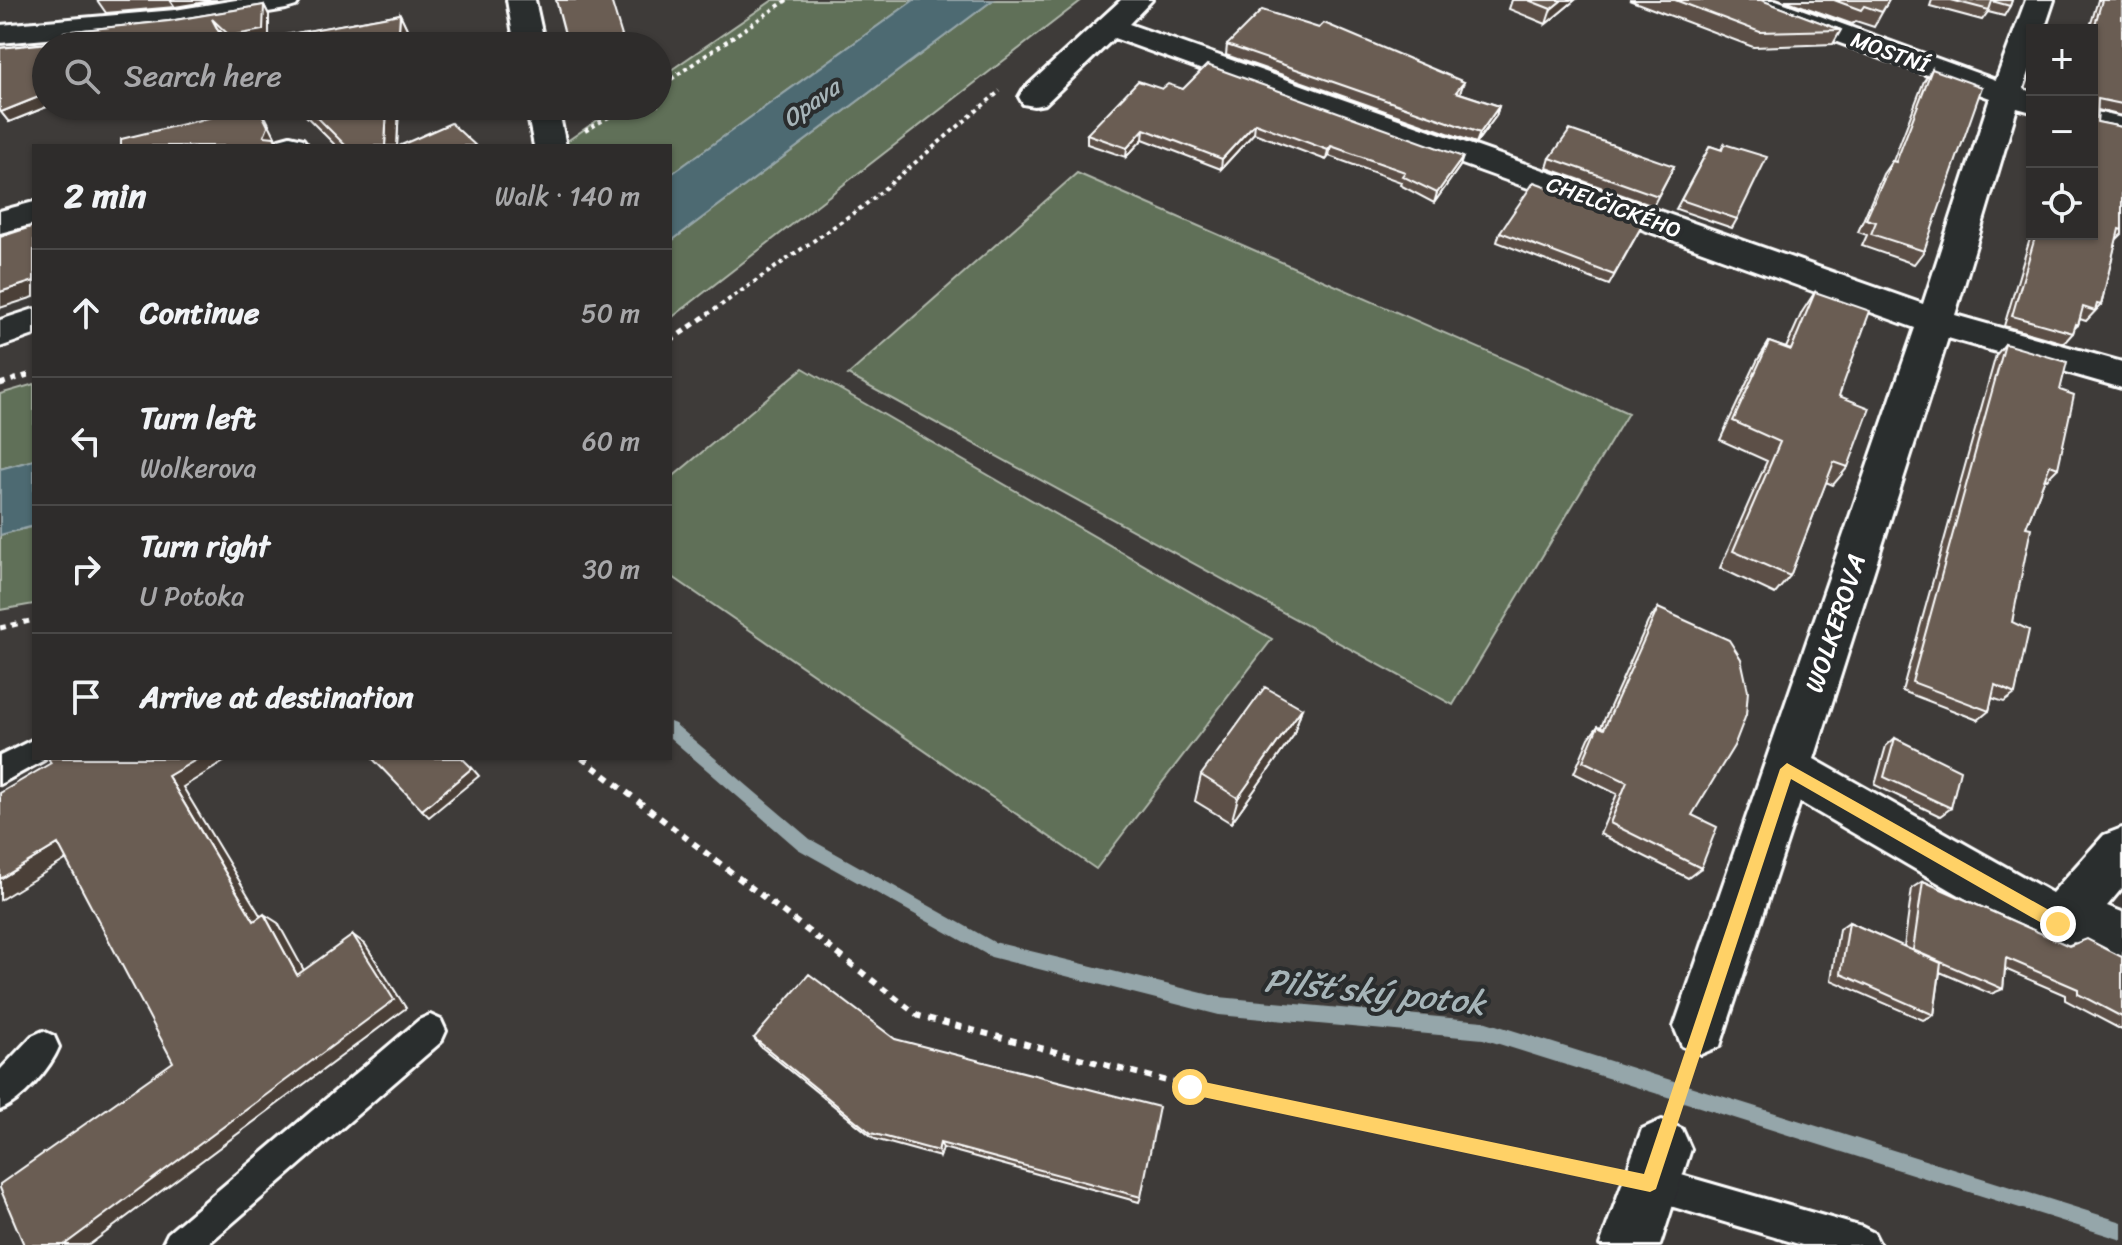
<!DOCTYPE html>
<meta charset="utf-8">
<style>
:root{--surface:#2e2c2b;--page:#3a3837;--text:#f1f3f6;--muted:#a7a7a9;--line:#494847}
body{margin:0;font-family:Sriracha,sans-serif;background:var(--page);color:var(--text)}
.controls{position:absolute;right:24px;top:24px;display:grid;overflow:hidden;border-radius:0px;box-shadow:0 2px 6px #0004}
.controls button{width:72px;height:72px;display:grid;place-items:center;padding:0;border:0;border-bottom:2px solid var(--line);background:var(--surface);color:var(--text);font:40px sans-serif}
.stop{position:absolute;width:24px;height:24px;margin:-18px;border:6px solid #ffd166;border-radius:50%;background:#fff}
.stop.end{background:#ffd166;border-color:#fff;box-shadow:0 2px 8px #0008}
.list{margin:0;padding:0;list-style:none}
h2{display:flex;justify-content:space-between;align-items:center;height:104px;margin:0;padding:0 32px;font-size:34px}
h2 small{font-size:26px;font-weight:400;color:var(--muted)}
.list li{display:grid;grid-template-columns:52px 1fr auto;gap:24px;align-items:center;box-sizing:border-box;height:128px;padding:0 32px;border-top:2px solid var(--line)}
.list b{display:block;font-size:30px;white-space:nowrap}
.list p{margin:0;font-size:26px;white-space:nowrap;color:var(--muted)}
.list em{font-size:26px;font-style:normal;color:var(--muted)}
.icon{flex:none;width:44px;height:44px;fill:none;stroke:currentColor;stroke-width:2;stroke-linecap:round;stroke-linejoin:round}
.map{position:relative;flex:none;width:2122px;height:1245px;overflow:hidden}
.search{position:absolute;background:var(--surface);box-shadow:0 2px 6px #0004;left:32px;top:32px;width:640px;height:88px;display:flex;align-items:center;gap:20px;box-sizing:border-box;padding:0 28px;border-radius:44px;color:var(--muted);font-size:30px}
.panel{position:absolute;background:var(--surface);box-shadow:0 2px 6px #0004;left:32px;top:144px;width:640px;height:616px;border-radius:0px}
.map>svg:first-child{display:block}
</style>
<div class="map">
<svg width="2122" height="1245" viewBox="0 0 2122 1245">
<rect width="100%" height="100%" fill="#3e3b39"/>
<filter id="ink" filterUnits="userSpaceOnUse"><feTurbulence type="fractalNoise" baseFrequency=".0125" numOctaves="2"/><feDisplacementMap in="SourceGraphic" scale="16" xChannelSelector="R" yChannelSelector="G"/><feConvolveMatrix kernelMatrix="1 2 1 2 8 2 1 2 1" color-interpolation-filters="sRGB"/></filter>
<g filter="url(#ink)">
<path fill="#617058" stroke="#b0b8ac" stroke-width="2" d="M 773,0 L 914,0 L 670,175 L 670,146 L 560,146 L 618,106 L 658,106 L 658,79 Z
M 993,0 L 1082,0 L 670,319 L 670,242 Z
M 1077,173 L 1628,413 L 1453,705 L 848,375 Z
M 803,368 L 1272,639 L 1096,869 L 670,575 L 670,479 Z
M 34,384 L 34,460 L 0,469 L 0,394 Z
M 34,526 L 34,604 L 0,610 L 0,535 Z"/>
<path fill="#4e6a72" stroke="#95a6aa" stroke-width="2" d="M 914,0 L 993,0 L 670,242 L 670,175 Z
M 34,460 L 34,526 L 0,535 L 0,469 Z"/>
<g fill="none" stroke-linecap="round" stroke-linejoin="round">
<path fill="#95a6aa" fill-rule="evenodd" d="M 670,722 L 675,724 L 810,839 L 994,942 L 1219,997 L 1483,1021 L 2122,1222 L 2122,1240 L 1483,1039 L 1219,1015 L 991,957 L 798,849 L 670,738 Z"/>
<defs>
<path id="service" d="M 34,739 L 34,758 L 44,760 L 0,784 L 0,756 Z
M 430,1015 L 441,1020 L 446,1031 L 441,1042 L 207,1245 L 162,1245 L 168,1233 L 419,1020 Z
M 43,1031 L 54,1036 L 59,1047 C 50,1069 22,1101 0,1110 L 0,1070 L 32,1036 Z
M 1650,1166 L 1862,1227 L 1874,1233 L 1880,1245 L 1802,1245 L 1650,1200 L 1638,1195 L 1633,1183 L 1638,1171 Z"/>
<path id="minor" d="M 236,0 L 300,0 L 296,6 L 286,9 L 175,28 L 0,43 L 0,25 L 175,10 Z
M 507,0 L 535,0 L 545,46 L 515,46 Z
M 1121,0 L 1152,0 L 1129,24 L 1923,304 L 1990,98 L 1739,6 L 1735,0 L 1776,0 L 1996,80 L 2026,0 L 2054,0 L 2044,30 L 2032,30 L 2032,64 L 2023,89 L 2032,92 L 2032,112 L 2017,108 L 1955,315 L 2122,362 L 2122,388 L 1948,338 L 1814,759 L 2052,893 L 2104,835 L 2122,828 L 2122,888 L 2107,906 L 2122,912 L 2122,963 L 2074,942 L 2058,949 L 2040,942 L 1800,802 L 1720,1046 L 1701,1054 L 1682,1046 L 1674,1027 L 1915,328 L 1114,38 L 1045,104 L 1034,106 L 1023,104 L 1019,97 L 1023,90 Z
M 526,106 L 558,106 L 566,146 L 534,146 Z
M 2092,111 L 2122,118 L 2122,137 L 2092,130 Z
M 290,136 L 303,139 L 308,146 L 274,146 L 279,139 Z
M 34,202 L 34,224 L 0,233 L 0,211 Z
M 34,309 L 34,335 L 0,347 L 0,320 Z
M 1662,1120 L 1682,1129 L 1691,1149 L 1660,1245 L 1600,1245 L 1642,1129 Z"/>
</defs>
<use href="#service" stroke="#fff" stroke-width="6"/>
<use href="#minor" stroke="#fff" stroke-width="6"/>
<path stroke="#fff" stroke-width="4" stroke-dasharray="4 4" stroke-linecap="butt" d="M 658,88 L 787,0
M 585,131 L 627,106
M 701,319 L 865,205 L 1000,91"/>
<path stroke="#fff" stroke-width="5" stroke-dasharray="6 6" stroke-linecap="butt" d="M 670,341 L 704,317
M 0,384 L 34,373
M 0,628 L 34,620"/>
<path stroke="#fff" stroke-width="6" stroke-dasharray="7 7" stroke-linecap="butt" d="M 582,758 L 919,1016 L 1190,1087 L 1603,1174
M 1677,1103 L 1687,1070"/>
<use href="#service" fill="#2a2d2e" fill-rule="evenodd"/>
<use href="#minor" fill="#2a2d2e" fill-rule="evenodd"/>
</g>
<path fill="#5c5047" stroke="#fff" stroke-width="2" d="M 97,0 L 217,0 L 175,7 L 106,13 Z
M 1512,0 L 1575,0 L 1546,24 L 1509,9 Z
M 1629,0 L 1761,0 L 1841,30 L 1833,44 L 1753,47 Z
M 1785,0 L 1889,0 L 1874,27 L 1856,21 L 1852,24 Z
M 1932,0 L 2012,0 L 2010,6 L 2004,16 L 1988,12 L 1982,20 L 1930,6 Z
M 2098,0 L 2122,0 L 2122,116 L 2098,110 L 2097,122 L 2122,127 L 2122,234 L 2116,240 L 2101,305 L 2086,321 L 2080,319 L 2078,325 L 2074,329 L 2073,333 L 2064,343 L 2004,326 L 2032,232 L 2032,234 L 2092,234 L 2092,30 L 2089,30 Z
M 264,5 L 269,15 L 269,38 L 400,14 L 410,35 L 409,46 L 243,46 L 243,45 L 236,46 L 218,29 L 227,46 L 46,46 L 46,106 L 49,106 L 9,122 L 0,111 L 0,48 L 59,42 L 64,32 L 169,21 Z
M 1227,45 L 1464,82 L 1460,93 L 1499,106 L 1496,116 L 1476,143 L 1226,55 Z
M 1932,69 L 1924,251 L 1914,264 L 1862,246 L 1867,235 L 1858,232 L 1883,174 L 1892,161 L 1893,161 L 1924,81 Z
M 1162,89 L 1183,89 L 1460,166 L 1434,203 L 1400,185 L 1401,182 L 1329,156 L 1326,160 L 1254,133 L 1221,169 L 1143,139 L 1126,157 L 1087,144 L 1087,134 Z
M 296,106 L 399,106 L 397,146 L 336,146 Z
M 1724,144 L 1737,219 L 1732,228 L 1676,209 L 1710,146 L 1721,150 Z
M 1550,158 L 1674,166 L 1653,206 L 1547,168 Z
M 1644,222 L 1609,285 L 1497,242 L 1500,232 Z
M 1815,292 L 1839,396 L 1848,467 L 1833,485 L 1826,482 L 1790,576 L 1775,594 L 1720,568 L 1767,461 L 1720,440 L 1757,361 L 1769,342 L 1786,348 L 1802,312 Z
M 2005,344 L 2060,390 L 2058,468 L 2047,479 L 2045,478 L 2026,527 L 2012,622 L 2015,694 L 2004,702 L 1992,698 L 1989,711 L 1978,720 L 1902,691 L 1996,355 Z
M 1658,608 L 1701,868 L 1688,878 L 1600,834 L 1617,794 L 1574,773 L 1589,738 L 1598,726 L 1601,727 L 1648,622 Z
M 1302,708 L 1293,736 L 1231,823 L 1195,801 L 1201,775 Z
M 1895,738 L 1951,808 L 1940,816 L 1875,785 L 1886,746 Z
M 1923,881 L 2069,946 L 2122,957 L 2122,1030 L 2065,1000 L 2065,995 L 2005,969 L 2003,989 L 1991,994 L 1940,972 L 1934,1015 L 1923,1020 L 1831,980 L 1839,929 L 1849,922 L 1904,947 L 1912,888 Z
M 754,1038 L 895,1039 L 1141,1197 L 1139,1202 L 943,1148 L 940,1157 L 875,1139 L 760,1046 Z"/>
<path fill="#4b4139" stroke="#fff" stroke-width="2" d="M 170,0 L 217,0 L 175,7 Z
M 1562,0 L 1575,0 L 1546,24 L 1551,9 Z
M 264,5 L 269,15 L 269,40 L 236,46 L 230,36 Z
M 400,14 L 410,35 L 409,46 L 398,46 Z
M 212,19 L 227,46 L 177,46 Z
M 165,39 L 170,46 L 143,46 Z
M 46,94 L 46,106 L 49,106 L 9,122 L 1,112 Z
M 258,106 L 266,118 L 280,146 L 264,136 Z
M 387,106 L 399,106 L 397,146 L 385,146 Z
M 1499,106 L 1496,116 L 1476,143 L 1480,133 Z
M 1255,123 L 1254,133 L 1221,169 L 1222,159 Z
M 1144,129 L 1143,139 L 1126,157 L 1127,148 Z
M 1331,146 L 1329,156 L 1326,160 L 1328,150 Z
M 1463,157 L 1460,166 L 1434,203 L 1437,193 Z
M 34,281 L 34,297 L 0,308 L 0,292 Z
M 1302,708 L 1293,736 L 1231,823 L 1238,798 Z
M 199,758 L 230,758 L 183,787 L 269,930 L 254,921 L 168,776 Z
M 472,768 L 479,776 L 429,817 L 422,810 Z
M 58,844 L 75,854 L 0,900 L 0,879 Z
M 264,914 L 278,923 L 311,983 L 297,975 Z
M 353,935 L 365,944 L 406,1008 L 89,1245 L 64,1245 Z
M 940,1143 L 943,1148 L 940,1157 L 938,1151 Z"/>
<path fill="#6b5d52" stroke="#fff" stroke-width="2" d="M 556,0 L 611,0 L 625,46 L 568,46 Z
M 1528,0 L 1562,0 L 1551,9 Z
M 1675,0 L 1761,0 L 1841,30 L 1760,32 Z
M 1834,0 L 1889,0 L 1882,12 L 1864,6 L 1861,10 Z
M 1951,0 L 2012,0 L 2010,6 L 1992,1 L 1989,10 Z
M 2102,0 L 2122,0 L 2122,104 L 2098,99 L 2097,122 L 2122,127 L 2122,230 L 2119,229 L 2101,305 L 2097,304 L 2095,311 L 2083,307 L 2078,325 L 2076,324 L 2073,333 L 2012,316 L 2036,234 L 2092,234 L 2092,35 Z
M 264,5 L 263,30 L 230,36 L 212,19 L 222,38 L 177,46 L 165,46 L 165,39 L 143,46 L 46,46 L 46,94 L 1,112 L 0,111 L 0,48 L 59,42 L 64,32 L 169,21 Z
M 1262,10 L 1319,28 L 1324,23 L 1464,82 L 1456,92 L 1499,106 L 1480,133 L 1227,45 Z
M 400,14 L 398,46 L 245,46 L 241,43 Z
M 1207,65 L 1463,157 L 1437,193 L 1402,176 L 1405,172 L 1331,146 L 1328,150 L 1255,123 L 1222,159 L 1144,129 L 1127,148 L 1087,134 L 1138,81 L 1162,89 L 1168,84 L 1183,89 Z
M 1932,69 L 1982,87 L 1924,251 L 1871,234 L 1876,222 L 1866,219 L 1892,161 L 1896,162 Z
M 258,106 L 268,126 L 264,136 L 274,137 L 279,146 L 121,146 L 121,139 Z
M 306,106 L 387,106 L 385,146 L 346,146 Z
M 451,123 L 476,146 L 399,146 Z
M 1570,130 L 1674,166 L 1658,196 L 1550,158 Z
M 1724,144 L 1767,157 L 1737,219 L 1681,200 L 1710,146 L 1722,150 Z
M 1534,182 L 1644,222 L 1614,275 L 1500,232 Z
M 34,226 L 34,281 L 0,292 L 0,237 Z
M 1815,292 L 1870,311 L 1839,396 L 1870,408 L 1848,467 L 1834,462 L 1790,576 L 1733,551 L 1780,442 L 1733,421 L 1769,342 L 1791,350 Z
M 2005,344 L 2067,362 L 2060,390 L 2074,395 L 2058,468 L 2050,465 L 2026,527 L 2031,528 L 2012,622 L 2029,630 L 2015,694 L 1995,685 L 1989,711 L 1912,682 Z
M 1658,608 L 1729,640 L 1741,659 L 1748,691 L 1746,715 L 1734,746 L 1692,815 L 1717,827 L 1701,868 L 1610,823 L 1627,782 L 1583,761 L 1598,726 L 1604,729 Z
M 1265,687 L 1302,708 L 1238,798 L 1201,775 Z
M 1895,738 L 1960,770 L 1951,808 L 1884,777 Z
M 48,758 L 199,758 L 168,776 L 254,921 L 264,914 L 297,975 L 353,935 L 394,1000 L 64,1245 L 24,1245 L 0,1188 L 0,1184 L 173,1062 L 58,844 L 0,879 L 0,793 L 51,763 Z
M 372,758 L 462,758 L 472,768 L 422,810 Z
M 1923,881 L 2069,946 L 2087,939 L 2122,957 L 2122,1017 L 2078,994 L 2078,989 L 2006,958 L 2003,989 L 1913,950 Z
M 1849,922 L 1941,963 L 1934,1015 L 1841,974 Z
M 809,974 L 895,1039 L 1159,1107 L 1141,1197 L 940,1143 L 938,1151 L 871,1133 L 754,1038 Z"/>
</g>
<path fill="#ffd166" d="M 1787,763 L 2063,918 L 2063,929 L 2052,929 L 1791,779 L 1656,1189 L 1650,1192 L 1184,1093 L 1182,1087 L 1184,1081 L 1190,1079 L 1644,1174 L 1780,769 Z"/>
<g text-anchor="middle" dominant-baseline="central" stroke-width="8" stroke-linejoin="round" paint-order="stroke">
<g font-size="22" fill="#fff" stroke="#2a2d2e">
<text transform="translate(1890 52) rotate(20)">MOSTNÍ</text>
<text transform="translate(1614 207) rotate(20)">CHELČICKÉHO</text>
</g>
<g font-size="24" font-style="italic" fill="#a6b4b8" stroke="#2a2d2e">
<text transform="translate(811 103) rotate(-36)">Opava</text>
</g>
<g font-size="26" fill="#fff" stroke="#2a2d2e">
<text transform="translate(1835 623) rotate(-72)">WOLKEROVA</text>
</g>
<g font-size="34" font-style="italic" fill="#a6b4b8" stroke="#2a2d2e">
<text transform="translate(1375 992) rotate(6)">Pilšťský potok</text>
</g>
</g>
</svg>
<div class="controls">
<button>+</button>
<button>−</button>
<button><svg class="icon" aria-label="locate" viewBox="0 0 24 24"><circle cx="12" cy="12" r="6"/><path d="M12 2v4M12 18v4M2 12h4M18 12h4"/></svg></button>
</div>
<div class="stop" style="left:1190px;top:1087px"></div>
<div class="stop end" style="left:2058px;top:924px"></div>
<div class="search"><svg class="icon" aria-label="search" viewBox="0 0 24 24"><circle cx="10" cy="10" r="6"/><path d="M15 15l6 6"/></svg>Search here</div>
<section class="panel">
<h2>2 min<small>Walk · 140 m</small></h2>
<ul class="list">
<li><svg class="icon" aria-label="ahead" viewBox="0 0 24 24"><path d="M12 20V5M6 11l6-6 6 6"/></svg><div><b>Continue</b></div><em>50 m</em></li>
<li><svg class="icon" aria-label="left" viewBox="0 0 24 24"><path d="M17 20v-9H6M10 6l-5 5 5 5"/></svg><div><b>Turn left</b><p>Wolkerova</p></div><em>60 m</em></li>
<li><svg class="icon" aria-label="right" viewBox="0 0 24 24"><path d="M7 20v-9h11M14 6l5 5-5 5"/></svg><div><b>Turn right</b><p>U Potoka</p></div><em>30 m</em></li>
<li><svg class="icon" aria-label="arrive" viewBox="0 0 24 24"><path d="M6 21V4h12l-3 4 3 4H6"/></svg><div><b>Arrive at destination</b></div></li>
</ul>
</section>
</div>
